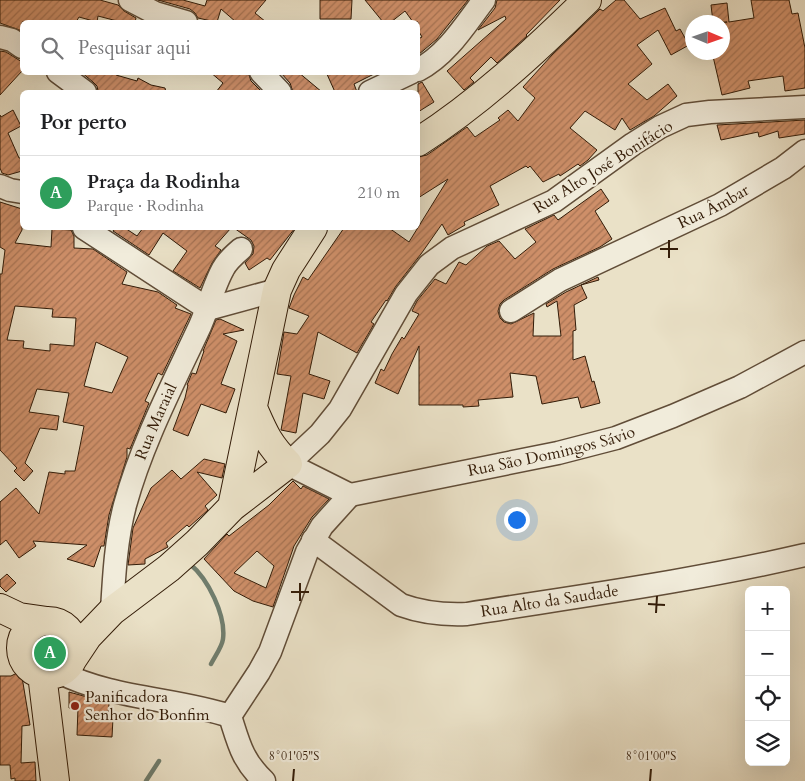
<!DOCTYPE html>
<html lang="pt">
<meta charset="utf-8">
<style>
:root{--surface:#fff;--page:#f2f2f2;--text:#202124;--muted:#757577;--line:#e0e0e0;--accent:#1a73e8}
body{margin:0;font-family:Cardo,serif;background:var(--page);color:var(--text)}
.controls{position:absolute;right:15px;bottom:15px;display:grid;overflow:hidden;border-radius:8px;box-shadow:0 5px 20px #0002}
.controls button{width:45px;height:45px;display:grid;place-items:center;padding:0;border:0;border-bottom:1px solid var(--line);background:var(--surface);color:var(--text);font:25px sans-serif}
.compass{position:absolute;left:685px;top:15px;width:45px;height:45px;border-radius:50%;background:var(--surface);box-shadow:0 5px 20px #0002;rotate:92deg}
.you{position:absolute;left:516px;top:519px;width:18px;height:18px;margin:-12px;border:4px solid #fff;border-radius:50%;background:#1a73e8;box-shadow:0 0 0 8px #1a73e833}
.badge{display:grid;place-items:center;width:32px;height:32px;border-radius:50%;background:var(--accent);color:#fff;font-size:16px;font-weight:700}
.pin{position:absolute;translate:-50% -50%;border:2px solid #fff;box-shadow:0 1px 5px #0006}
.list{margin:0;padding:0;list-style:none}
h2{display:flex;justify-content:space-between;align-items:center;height:65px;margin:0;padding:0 20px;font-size:21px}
h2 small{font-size:16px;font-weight:400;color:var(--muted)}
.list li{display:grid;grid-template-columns:32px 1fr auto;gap:15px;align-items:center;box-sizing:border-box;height:75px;padding:0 20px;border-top:1px solid var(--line)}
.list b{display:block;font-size:19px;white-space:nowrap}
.list p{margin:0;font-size:16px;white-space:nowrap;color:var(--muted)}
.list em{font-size:16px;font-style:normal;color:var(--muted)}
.icon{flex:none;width:28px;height:28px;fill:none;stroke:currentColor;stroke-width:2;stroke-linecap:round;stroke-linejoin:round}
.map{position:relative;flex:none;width:805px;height:781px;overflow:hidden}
.search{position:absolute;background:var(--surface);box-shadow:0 5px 20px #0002;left:20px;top:20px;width:400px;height:55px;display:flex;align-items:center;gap:12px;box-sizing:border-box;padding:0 18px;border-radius:8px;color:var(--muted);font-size:19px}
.panel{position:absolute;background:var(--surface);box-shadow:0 5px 20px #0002;left:20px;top:90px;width:400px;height:140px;border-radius:8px}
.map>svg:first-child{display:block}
</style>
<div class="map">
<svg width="805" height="781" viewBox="0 0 805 781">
<defs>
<pattern id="park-dots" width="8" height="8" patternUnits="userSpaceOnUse" patternTransform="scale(1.25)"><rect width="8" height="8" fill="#bac293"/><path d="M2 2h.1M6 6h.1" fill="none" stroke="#a0a67d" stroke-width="1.8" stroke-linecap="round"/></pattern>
<pattern id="building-hatch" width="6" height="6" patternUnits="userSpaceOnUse" patternTransform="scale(1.25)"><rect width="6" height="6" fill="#ce8f69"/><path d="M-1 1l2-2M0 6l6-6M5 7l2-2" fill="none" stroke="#a87454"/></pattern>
</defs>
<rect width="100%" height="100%" fill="#eae1c7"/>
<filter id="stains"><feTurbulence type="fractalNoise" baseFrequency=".004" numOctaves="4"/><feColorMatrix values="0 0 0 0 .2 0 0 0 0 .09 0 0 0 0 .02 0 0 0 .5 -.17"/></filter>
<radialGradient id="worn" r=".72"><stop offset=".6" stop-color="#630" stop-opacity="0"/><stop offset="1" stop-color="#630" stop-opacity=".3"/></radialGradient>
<path fill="url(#park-dots)" stroke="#766f4e" d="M 47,632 L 59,635 L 67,644 L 61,668 L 36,666 C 26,652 31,637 47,632 Z"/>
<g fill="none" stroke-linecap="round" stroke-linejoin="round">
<path stroke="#707d6d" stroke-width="4.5" d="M 190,564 C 208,579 226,615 223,639 C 222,647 215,656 211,664
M 146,781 L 159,761"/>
</g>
<path fill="url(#building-hatch)" stroke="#331c08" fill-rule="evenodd" d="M 0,0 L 100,0 L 118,5 L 124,11 L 136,18 L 135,22 L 121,22 L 98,16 L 97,22 L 79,17 L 76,22 L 22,22 L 22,31 L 0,23 Z
M 158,0 L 183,0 L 205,6 L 207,0 L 266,0 L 255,13 L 266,22 L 236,22 L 221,9 L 217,22 L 216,22 L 198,18 L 195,13 L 190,9 Z
M 320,0 L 352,0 L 351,19 L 320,19 Z
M 365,0 L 468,0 L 437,39 L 418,55 L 418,39 L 422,37 L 418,30 L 418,22 L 413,22 L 405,11 L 391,22 L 383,22 Z
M 497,0 L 560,0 L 526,35 L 527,36 L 497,63 L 491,57 L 470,78 L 474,82 L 464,90 L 447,71 L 506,19 L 505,16 L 478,30 L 495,8 Z
M 616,0 L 624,0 L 640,19 L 665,8 L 676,31 L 680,29 L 689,45 L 671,55 L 658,30 L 637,45 L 652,64 L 628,84 L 647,100 L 668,84 L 677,96 L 654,116 L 630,130 L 622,118 L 615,130 L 585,111 L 570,128 L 597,150 L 588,160 L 580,166 L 578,164 L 560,176 L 559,174 L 543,182 L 530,166 L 528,168 L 526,166 L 490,186 L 499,205 L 464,222 L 465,225 L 448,235 L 442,224 L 421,254 L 396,286 L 387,301 L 386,300 L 371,322 L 374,324 L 357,353 L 318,332 L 309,374 L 330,381 L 324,399 L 303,393 L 296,433 L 281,430 L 291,376 L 277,374 L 284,332 L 297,334 L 309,316 L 289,308 L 294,295 L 303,277 L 308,280 L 344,228 L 389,228 L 409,242 L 448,179 L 418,198 L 418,157 L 427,155 L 467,127 L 475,137 L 500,120 L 498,118 L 508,110 L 518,121 L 535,98 L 523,87 L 552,55 L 600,9 L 603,11 Z
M 751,0 L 789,0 L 792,14 L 798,13 L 805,48 L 805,88 L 785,91 L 783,76 L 748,81 L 750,88 L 722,95 L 712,52 L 722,52 L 722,23 L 727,22 L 713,22 L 711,5 L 727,3 L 729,22 L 754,18 Z
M 0,51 L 6,52 L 22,62 L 22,71 L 0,95 Z
M 81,72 L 116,72 L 116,75 L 137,81 L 138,78 L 151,85 L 165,88 L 166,92 L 102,92 L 98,91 L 97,86 L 93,82 Z
M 210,72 L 248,72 L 251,81 L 262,92 L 216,92 L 223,83 Z
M 280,72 L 298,72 L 322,92 L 293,92 L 290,83 Z
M 326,72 L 378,72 L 354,84 L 357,92 L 335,92 Z
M 422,82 L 434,102 L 418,112 L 418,84 Z
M 13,110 L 21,126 L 8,133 L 19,158 L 22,158 L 22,171 L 8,175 L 2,173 L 0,168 L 0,115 L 1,117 Z
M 805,120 L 805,134 L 779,138 L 778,131 L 759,137 L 758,132 L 721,140 L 717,125 Z
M 601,189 L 609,201 L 595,211 L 612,239 L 600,247 L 553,269 L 504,300 L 500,304 L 498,311 L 500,318 L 504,322 L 511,324 L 534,313 L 533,336 L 561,336 L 557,301 L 547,307 L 546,304 L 566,292 L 598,277 L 599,280 L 581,285 L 587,298 L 574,305 L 576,330 L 573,331 L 573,360 L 585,356 L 592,382 L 594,381 L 600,403 L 581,408 L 578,397 L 542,404 L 536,376 L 510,373 L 513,397 L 478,400 L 479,406 L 463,407 L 463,405 L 419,405 L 419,346 L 398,394 L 375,383 L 381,369 L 384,371 L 392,354 L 402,337 L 404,339 L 419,314 L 412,311 L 417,301 L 435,279 L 446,284 L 459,262 L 466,265 L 487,246 L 499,241 L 515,259 L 536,242 L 525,229 L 554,215 L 558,220 Z
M 0,202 L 22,209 L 22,230 L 15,243 L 51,247 L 52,229 L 71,230 L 74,236 L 74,248 L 93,249 L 127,272 L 122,284 L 158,292 L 177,305 L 175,308 L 191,314 L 162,375 L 158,373 L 145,401 L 149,403 L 130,449 L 127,448 L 127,457 L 109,515 L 104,546 L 101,546 L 94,567 L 67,559 L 87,545 L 33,541 L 36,546 L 19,558 L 6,540 L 0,545 L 0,502 L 16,488 L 39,514 L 49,472 L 65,474 L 65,471 L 75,471 L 84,426 L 63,422 L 69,393 L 37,389 L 29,412 L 59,416 L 57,430 L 40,428 L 25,463 L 33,471 L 24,481 L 14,471 L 17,468 L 0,450 L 0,274 L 2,274 L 5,250 L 0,247 ZM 15,306 L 53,309 L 52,317 L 76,318 L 74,346 L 50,344 L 50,351 L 23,348 L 24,341 L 7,340 ZM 96,342 L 128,357 L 112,393 L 84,386 Z
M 115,228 L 125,228 L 137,236 L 143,228 L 231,228 L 215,246 L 221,250 L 212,263 L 200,288 L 173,271 L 187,251 L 163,233 L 149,255 L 113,231 Z
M 234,228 L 295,228 L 270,260 L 267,258 L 249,270 L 245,263 L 253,254 L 254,246 L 251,240 Z
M 220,319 L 244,330 L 223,334 L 237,341 L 221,384 L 235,389 L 226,413 L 201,404 L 188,436 L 173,430 L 185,398 L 188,385 L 187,385 L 192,373 L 196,374 L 204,351 L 203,351 L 216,320 Z
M 204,459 L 225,464 L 222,478 L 197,472 L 217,495 L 205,506 L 208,510 L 189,527 L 187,525 L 166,543 L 168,547 L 145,559 L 145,564 L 128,565 L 133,528 L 151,488 L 172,470 L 181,479 Z
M 293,481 L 301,489 L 303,486 L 329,499 L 312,517 L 294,546 L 273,607 L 253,601 L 234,591 L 204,559 L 227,534 L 229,536 L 269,505 ZM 257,551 L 274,566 L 266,588 L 234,573 Z
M 7,574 L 16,583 L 6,592 L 0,586 L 0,580 Z
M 21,671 L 30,725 L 22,726 L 21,763 L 35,762 L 36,781 L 15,781 L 15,778 L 11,779 L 10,765 L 0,765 L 0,676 L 11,676 Z
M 69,692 L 109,703 L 108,718 L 113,718 L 112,737 L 77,735 L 78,708 L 69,708 Z"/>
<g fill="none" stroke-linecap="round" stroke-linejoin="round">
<defs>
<g id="minor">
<path d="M 130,0 L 155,13 L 186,22"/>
<path d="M 0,37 L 12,40 L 22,47"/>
<path d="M 418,70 C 447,55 465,25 484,0"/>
<path d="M 58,72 L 85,92"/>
<path d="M 261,72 L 280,92"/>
<path d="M 370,92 L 412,72"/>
<path id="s1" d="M 805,107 L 710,112 L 686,115 L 660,127 L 633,144 L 554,201 L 452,248 L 429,265 L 406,294 L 340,409 L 320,434 L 288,464 L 350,495 L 558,453 L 616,438 L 673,416 L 740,387 L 805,352"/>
<path d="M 0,186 L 10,190 L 22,192"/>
<path d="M 84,228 L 208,309"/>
<path d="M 208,309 L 277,290"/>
<path id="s2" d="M 511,311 L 560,280 L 720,205 L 783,168 L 805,151"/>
<path id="s3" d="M 313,540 L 401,605 C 423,613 444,615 467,614 C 580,596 693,581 805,555"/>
<path id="s4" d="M 112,611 C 114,576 116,539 125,505 C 142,443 173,384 200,326 C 208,308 214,285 223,269 C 227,261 234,255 241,249"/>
<path d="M 59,672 C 112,699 174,698 230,716"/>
<path d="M 230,716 L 259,672 L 270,652 L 307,552 L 322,526 L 350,495"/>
<path d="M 230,716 C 239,744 242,760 264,781"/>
</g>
<path id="major" d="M 418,142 C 480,102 534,52 587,0
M 232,507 L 277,290 L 286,270 L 313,228
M 0,608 L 19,617 L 47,621
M21 648a27 27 0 1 1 54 0a27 27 0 1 1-54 0Z
M 72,660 L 88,636 L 112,611 L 169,568 L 197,543 L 232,507 L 288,464 C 268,444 264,433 253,408
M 42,674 L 55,781"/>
</defs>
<use href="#minor" stroke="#614d38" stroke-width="25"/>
<use href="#major" stroke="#331c08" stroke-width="30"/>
<use href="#minor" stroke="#f1ecdb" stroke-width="22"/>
<use href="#major" stroke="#eae1c7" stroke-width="28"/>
</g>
<path fill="none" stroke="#331c08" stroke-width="2" d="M 660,249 L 678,249M 669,258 L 669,240M 291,592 L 309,592M 300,601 L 300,583M 648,604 L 665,605M 656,613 L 657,596M 293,781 L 294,769M 650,781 L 651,769"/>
<circle fill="#8f2418" stroke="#f1ecdb" stroke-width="2" cx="75" cy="706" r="5"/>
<g text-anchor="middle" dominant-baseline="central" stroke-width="4.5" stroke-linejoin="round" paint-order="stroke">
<g font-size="16" fill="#331c08" stroke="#f1ecdb">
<text transform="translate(603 167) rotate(-32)">Rua Alto José Bonifácio</text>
<text stroke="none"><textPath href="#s2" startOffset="228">Rua Âmbar</textPath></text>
<text stroke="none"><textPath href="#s4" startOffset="196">Rua Maraial</textPath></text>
<text stroke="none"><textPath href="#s1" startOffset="939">Rua São Domingos Sávio</textPath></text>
<text stroke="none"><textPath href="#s3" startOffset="260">Rua Alto da Saudade</textPath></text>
</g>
<g font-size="16" fill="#331c08" stroke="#f1ecdb" text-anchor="start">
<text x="85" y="697">Panificadora<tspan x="85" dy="18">Senhor do Bonfim</tspan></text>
</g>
</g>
<g font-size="12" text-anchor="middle" fill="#331c08" stroke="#f1ecdb" stroke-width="4.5" stroke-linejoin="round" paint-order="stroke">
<text x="294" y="760">8°01'05"S</text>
<text x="651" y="760">8°01'00"S</text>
</g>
<rect width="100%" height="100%" filter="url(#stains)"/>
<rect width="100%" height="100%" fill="url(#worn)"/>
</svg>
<div class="controls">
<button>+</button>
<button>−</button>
<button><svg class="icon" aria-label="locate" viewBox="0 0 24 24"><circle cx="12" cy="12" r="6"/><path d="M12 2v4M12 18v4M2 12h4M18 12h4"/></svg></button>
<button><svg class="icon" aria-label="layers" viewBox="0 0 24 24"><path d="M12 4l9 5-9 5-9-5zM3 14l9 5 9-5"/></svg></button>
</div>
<svg class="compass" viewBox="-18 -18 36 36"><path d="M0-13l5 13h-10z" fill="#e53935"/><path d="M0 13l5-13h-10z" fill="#757577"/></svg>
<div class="you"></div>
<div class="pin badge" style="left:50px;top:653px;background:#2e9e5b">A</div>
<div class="search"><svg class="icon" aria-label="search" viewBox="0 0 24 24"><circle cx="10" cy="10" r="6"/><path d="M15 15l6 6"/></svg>Pesquisar aqui</div>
<section class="panel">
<h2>Por perto<small></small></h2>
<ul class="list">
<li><span class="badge" style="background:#2e9e5b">A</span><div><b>Praça da Rodinha</b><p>Parque · Rodinha</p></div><em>210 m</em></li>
</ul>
</section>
</div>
